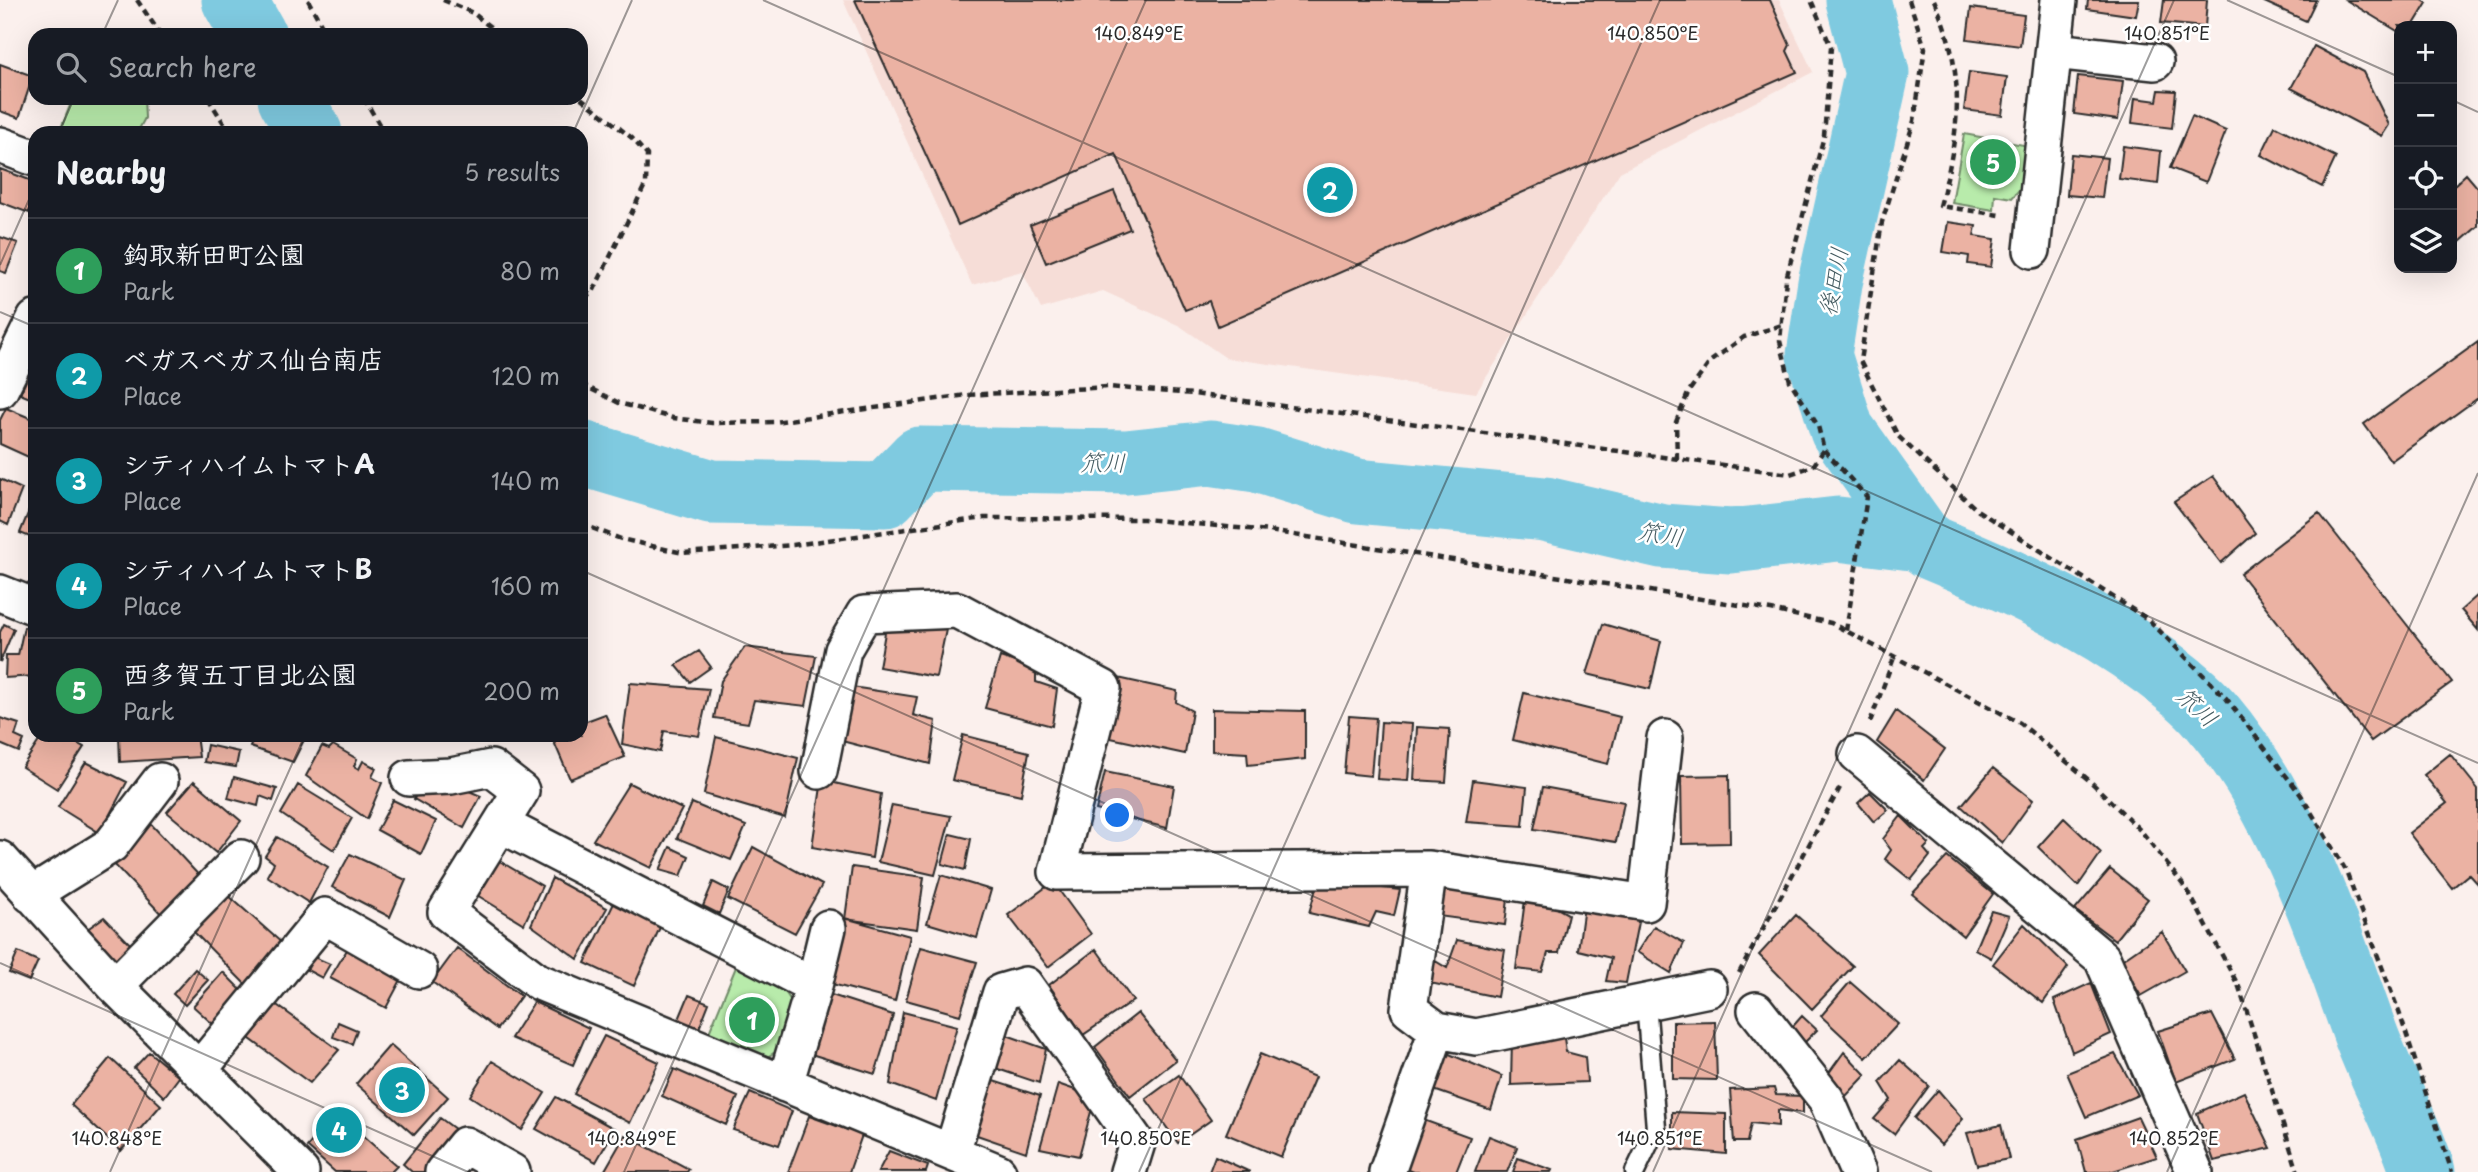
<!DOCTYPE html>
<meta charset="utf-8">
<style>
:root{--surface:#171b24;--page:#242831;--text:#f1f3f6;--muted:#9ea1a6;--line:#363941;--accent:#c8321e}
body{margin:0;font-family:"Playpen Sans","Klee One",sans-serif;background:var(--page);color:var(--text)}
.controls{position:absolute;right:21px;top:21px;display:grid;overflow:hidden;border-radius:14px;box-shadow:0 7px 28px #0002}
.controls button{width:63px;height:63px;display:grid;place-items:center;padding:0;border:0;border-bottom:2px solid var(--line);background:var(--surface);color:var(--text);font:35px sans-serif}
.you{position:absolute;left:1118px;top:816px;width:24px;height:24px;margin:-18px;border:5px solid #fff;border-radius:50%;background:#1a73e8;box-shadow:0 0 0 10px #1a73e833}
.badge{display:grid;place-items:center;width:46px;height:46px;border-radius:50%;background:var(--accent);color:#fff;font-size:23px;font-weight:700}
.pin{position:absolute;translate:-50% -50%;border:4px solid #fff;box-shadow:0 2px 7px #0006}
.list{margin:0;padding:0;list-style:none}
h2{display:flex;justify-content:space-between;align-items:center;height:91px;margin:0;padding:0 28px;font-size:30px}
h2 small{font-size:23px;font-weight:400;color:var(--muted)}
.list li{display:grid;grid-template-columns:46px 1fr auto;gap:21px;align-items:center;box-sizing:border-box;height:105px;padding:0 28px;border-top:2px solid var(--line)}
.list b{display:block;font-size:26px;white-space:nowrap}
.list p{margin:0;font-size:23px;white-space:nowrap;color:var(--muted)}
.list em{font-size:23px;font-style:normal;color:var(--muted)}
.icon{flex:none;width:38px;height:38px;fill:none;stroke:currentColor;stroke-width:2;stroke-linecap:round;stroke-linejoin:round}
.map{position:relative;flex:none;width:2478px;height:1172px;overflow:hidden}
.search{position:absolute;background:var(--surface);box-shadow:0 7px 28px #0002;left:28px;top:28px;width:560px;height:77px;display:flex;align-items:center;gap:18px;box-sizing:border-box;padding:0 24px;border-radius:21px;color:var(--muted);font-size:26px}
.panel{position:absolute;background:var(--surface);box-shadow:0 7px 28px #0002;left:28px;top:126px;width:560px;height:616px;border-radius:21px}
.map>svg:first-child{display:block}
</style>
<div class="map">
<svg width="2478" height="1172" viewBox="0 0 2478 1172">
<rect width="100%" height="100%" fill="#fbf0ed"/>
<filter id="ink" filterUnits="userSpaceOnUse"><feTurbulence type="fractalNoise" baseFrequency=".0143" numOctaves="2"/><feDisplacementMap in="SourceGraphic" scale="14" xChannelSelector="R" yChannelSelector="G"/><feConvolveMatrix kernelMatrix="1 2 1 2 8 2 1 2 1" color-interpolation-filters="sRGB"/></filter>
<g filter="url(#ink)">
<path fill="#f6ddd7" d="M 843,0 L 1779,0 L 1813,72 L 1620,172 L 1476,393 L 1226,358 L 1180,326 L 1103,291 L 1041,309 L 1022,271 L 972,285 Z"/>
<path fill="#b8ebab" stroke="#728b6b" stroke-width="2" d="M 73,98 L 144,98 L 145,118 L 137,133 L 59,133 Z
M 1964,134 L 2029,146 L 2026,182 L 2012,198 L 1995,195 L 1994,210 L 1952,203 Z
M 738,962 L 780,984 L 793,1004 L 782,1048 L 767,1057 L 708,1035 Z"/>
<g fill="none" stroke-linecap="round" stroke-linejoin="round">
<path stroke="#7fcae0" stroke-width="65" d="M 234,0 L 254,35
M 1858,0 L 1877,73 L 1830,283 L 1819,355 L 1842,430 L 1920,539
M 290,98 L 310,133
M 581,453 L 711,492 L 885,495 L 920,459 L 1126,462 L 1210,453 L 1257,460 L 1357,491 L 1545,509 L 1662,536 L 1731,541 L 1838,529 L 1920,539 L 1932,548 C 2012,581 2087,615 2156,667 C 2176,682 2196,697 2212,716 C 2287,805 2325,922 2364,1030 C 2381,1078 2408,1123 2423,1172"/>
</g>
<path fill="#ebb2a3" stroke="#2b2b2b" stroke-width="2" d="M 855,0 L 1770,0 L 1790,45 L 1787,51 L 1797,72 L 1218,326 L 1209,301 L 1185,310 L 1116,154 L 958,225 Z
M 2088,0 L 2139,0 L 2136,16 L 2087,9 Z
M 2164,0 L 2207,0 L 2205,27 L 2161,23 Z
M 2260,0 L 2316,0 L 2306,21 Z
M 2346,0 L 2422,0 L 2427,3 L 2413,26 L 2399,26 L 2399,32 Z
M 1971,8 L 2024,15 L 2020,46 L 1967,39 Z
M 2314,46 L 2363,72 L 2389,125 L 2382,136 L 2291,88 Z
M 0,64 L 33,76 L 19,118 L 0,111 Z
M 1969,72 L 2007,77 L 2002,115 L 1964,110 Z
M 2078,76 L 2123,81 L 2118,120 L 2074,114 Z
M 2159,90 L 2176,91 L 2172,128 L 2132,123 L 2135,98 L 2157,101 Z
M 2192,116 L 2226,131 L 2206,182 L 2170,168 Z
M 2275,126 L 2336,157 L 2322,187 L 2261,155 Z
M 2123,146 L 2161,151 L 2158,184 L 2119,179 Z
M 2071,154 L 2107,158 L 2102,198 L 2067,195 Z
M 0,169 L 35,182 L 29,213 L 0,202 Z
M 2466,174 L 2478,188 L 2478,226 L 2452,249 L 2452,187 Z
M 1114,191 L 1130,229 L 1046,263 L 1030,225 Z
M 1948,222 L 1976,226 L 1974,236 L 1995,239 L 1991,267 L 1968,264 L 1969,256 L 1943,252 Z
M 0,237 L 18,243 L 6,273 L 0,271 Z
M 2478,342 L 2478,398 L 2391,461 L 2364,424 Z
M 35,361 L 35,400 L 20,394 Z
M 6,408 L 35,420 L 35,460 L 0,444 L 0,420 Z
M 2213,476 L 2255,533 L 2221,563 L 2174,502 Z
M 0,479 L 22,489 L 8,525 L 0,521 Z
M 35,496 L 35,539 L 20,533 Z
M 2319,513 L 2452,682 L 2371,741 L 2240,574 Z
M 2478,595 L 2478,630 L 2461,610 Z
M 887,621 L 947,625 L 936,677 L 879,667 Z
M 4,624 L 14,629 L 0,662 L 0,632 Z
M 1603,624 L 1661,641 L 1650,689 L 1587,674 Z
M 35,626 L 35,676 L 5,678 L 6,655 L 18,655 L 24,627 Z
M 745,647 L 816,656 L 806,706 L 754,700 L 748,723 L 714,718 L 721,681 Z
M 699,651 L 711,667 L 690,682 L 676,665 Z
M 1000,657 L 1036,669 L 1036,682 L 1057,689 L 1052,726 L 985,708 Z
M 1118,678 L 1177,691 L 1176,702 L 1192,711 L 1185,754 L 1106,737 Z
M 630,683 L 709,689 L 699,736 L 664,731 L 660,752 L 622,744 Z
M 852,687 L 917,697 L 913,715 L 936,721 L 930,764 L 838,740 Z
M 1524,693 L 1620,717 L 1608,764 L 1513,740 Z
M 1212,709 L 1305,711 L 1305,759 L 1248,765 L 1247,753 L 1212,751 Z
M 1896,711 L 1945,749 L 1924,780 L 1877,742 Z
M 605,714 L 625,757 L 570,779 L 551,735 L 581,735 L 581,723 Z
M 1349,716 L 1376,718 L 1371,776 L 1344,773 Z
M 0,718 L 19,724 L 15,736 L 24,740 L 19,752 L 0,744 Z
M 1381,722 L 1412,724 L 1408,781 L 1377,779 Z
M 1417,727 L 1450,729 L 1446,782 L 1414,780 Z
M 43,735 L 62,735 L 84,747 L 57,789 L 22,767 Z
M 119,735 L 196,735 L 199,757 L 120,762 Z
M 250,735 L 304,735 L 306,736 L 293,762 L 250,747 L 254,737 Z
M 963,735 L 1029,752 L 1021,795 L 952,780 Z
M 716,737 L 798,758 L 785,818 L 704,794 Z
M 207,745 L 239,752 L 236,767 L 204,762 Z
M 333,745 L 357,759 L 354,766 L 359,769 L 363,761 L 376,768 L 372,777 L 382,783 L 367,819 L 306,776 L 322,746 L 329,749 Z
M 2450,754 L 2478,789 L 2478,884 L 2469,874 L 2452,888 L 2409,833 L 2447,803 L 2424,775 Z
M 86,762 L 127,782 L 100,833 L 58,807 Z
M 1993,768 L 2033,800 L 2002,843 L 1961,806 Z
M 1105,772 L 1174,786 L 1167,828 L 1096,810 Z
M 1729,775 L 1730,843 L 1682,844 L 1681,776 Z
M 234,777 L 277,789 L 273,801 L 260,796 L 258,806 L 228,798 Z
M 822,780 L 881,794 L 872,858 L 812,847 Z
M 1473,780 L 1527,787 L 1523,826 L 1466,822 Z
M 194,781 L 241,821 L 216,853 L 167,812 Z
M 445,781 L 481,796 L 464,828 L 414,799 L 419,788 Z
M 629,783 L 682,809 L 651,868 L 593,840 Z
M 298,785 L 352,818 L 334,850 L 281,814 Z
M 1543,787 L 1624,802 L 1616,842 L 1534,829 Z
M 1870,792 L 1888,810 L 1874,822 L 1858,803 Z
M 393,800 L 436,821 L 421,854 L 377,830 Z
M 692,803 L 746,826 L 731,860 L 677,838 Z
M 892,805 L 951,816 L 935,875 L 878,862 Z
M 1901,816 L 1929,844 L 1924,849 L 1930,856 L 1911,880 L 1885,859 L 1891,850 L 1883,839 Z
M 2064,818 L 2101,853 L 2078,886 L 2038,847 Z
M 151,824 L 205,882 L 166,919 L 112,862 Z
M 950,834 L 971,839 L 965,870 L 942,864 Z
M 277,837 L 328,867 L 309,903 L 267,876 L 274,863 L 265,856 Z
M 670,847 L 689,856 L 681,876 L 660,870 Z
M 753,847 L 822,885 L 795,933 L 728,899 Z
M 350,854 L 406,880 L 390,917 L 332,887 Z
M 491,856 L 542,886 L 524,924 L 472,892 Z
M 1947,857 L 1993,894 L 1963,936 L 1912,894 Z
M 852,867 L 924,877 L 917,929 L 845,919 Z
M 2110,869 L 2148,899 L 2115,940 L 2075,910 Z
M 941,875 L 991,890 L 977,938 L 927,923 Z
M 552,878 L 607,908 L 578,959 L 531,925 Z
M 1318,881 L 1400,890 L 1394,916 L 1376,912 L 1369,927 L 1309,913 Z
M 713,882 L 729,890 L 719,914 L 703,906 Z
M 1053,882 L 1091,934 L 1048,967 L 1008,915 Z
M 1443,883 L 1509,890 L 1505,925 L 1438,916 Z
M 1526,892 L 1555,897 L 1553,906 L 1568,914 L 1559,953 L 1548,953 L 1542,972 L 1516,969 Z
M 228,895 L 283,944 L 246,985 L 194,932 Z
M 614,903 L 661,925 L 634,986 L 585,963 Z
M 1584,906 L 1639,917 L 1626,983 L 1606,981 L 1611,958 L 1578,950 Z
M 1991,911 L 2009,916 L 1991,958 L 1975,949 Z
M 1796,915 L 1853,966 L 1812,1009 L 1759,955 Z
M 104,917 L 135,949 L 115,972 L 82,933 Z
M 841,917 L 910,936 L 895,1001 L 821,981 Z
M 2024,924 L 2068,967 L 2043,1003 L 1993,964 Z
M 1654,926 L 1684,943 L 1671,973 L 1637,952 Z
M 2162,932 L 2185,971 L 2141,996 L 2120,961 Z
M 1457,940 L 1505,950 L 1497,997 L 1430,983 L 1432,959 L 1447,968 Z
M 921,947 L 977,962 L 960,1015 L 906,1000 Z
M 348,948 L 402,978 L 386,1008 L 330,978 Z
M 457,948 L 521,996 L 497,1029 L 432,982 Z
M 1096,949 L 1133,1001 L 1083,1035 L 1049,985 Z
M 18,952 L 38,961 L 29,981 L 9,973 Z
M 314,957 L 330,964 L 322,978 L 307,970 Z
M 195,969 L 208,980 L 185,1005 L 173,994 Z
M 223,972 L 247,996 L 216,1027 L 193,1006 Z
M 1850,982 L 1898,1024 L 1866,1058 L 1821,1016 Z
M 2091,983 L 2111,1034 L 2072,1052 L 2054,1000 Z
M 822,992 L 893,1015 L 875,1074 L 811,1054 Z
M 689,995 L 709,1003 L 698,1031 L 677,1024 Z
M 534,1002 L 589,1028 L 573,1065 L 511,1038 Z
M 274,1003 L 339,1050 L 310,1083 L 246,1036 Z
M 903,1012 L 957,1026 L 936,1101 L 890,1084 Z
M 1138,1013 L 1176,1060 L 1130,1096 L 1095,1047 Z
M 2212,1014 L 2235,1059 L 2176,1082 L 2158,1031 Z
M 1802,1016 L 1817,1030 L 1800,1047 L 1786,1034 Z
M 1715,1021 L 1717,1080 L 1673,1079 L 1673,1022 Z
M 338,1022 L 357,1030 L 352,1044 L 333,1037 Z
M 1563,1031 L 1566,1052 L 1585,1057 L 1587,1082 L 1511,1085 L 1512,1038 Z
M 1001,1033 L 1046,1049 L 1039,1083 L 992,1067 Z
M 604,1036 L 659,1062 L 630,1123 L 574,1094 Z
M 390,1045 L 448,1097 L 414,1135 L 356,1084 Z
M 1442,1051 L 1502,1076 L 1491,1110 L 1431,1089 Z
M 149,1052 L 179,1077 L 164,1097 L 134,1068 Z
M 1844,1052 L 1866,1075 L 1845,1097 L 1826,1077 Z
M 1260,1054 L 1315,1077 L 1281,1157 L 1226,1134 Z
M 2115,1054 L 2138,1095 L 2086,1117 L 2067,1073 Z
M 110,1058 L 161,1105 L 121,1151 L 71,1105 Z
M 1900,1060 L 1929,1086 L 1894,1134 L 1874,1119 L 1891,1100 L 1880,1082 Z
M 492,1061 L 545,1093 L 522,1130 L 470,1096 Z
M 674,1069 L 738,1097 L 726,1125 L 662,1096 Z
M 1179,1075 L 1211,1120 L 1178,1143 L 1146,1099 Z
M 984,1078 L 1040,1096 L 1026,1152 L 974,1134 Z
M 1058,1084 L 1095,1097 L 1079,1156 L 1040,1148 Z
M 1774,1088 L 1776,1095 L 1803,1096 L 1803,1113 L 1778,1110 L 1778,1126 L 1751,1123 L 1747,1142 L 1734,1142 L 1730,1090 Z
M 1938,1090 L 1963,1119 L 1941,1145 L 1914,1118 Z
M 2244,1092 L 2271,1148 L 2214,1161 L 2197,1113 Z
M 750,1093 L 792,1111 L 779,1145 L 733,1130 Z
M 556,1097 L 615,1129 L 596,1162 L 536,1129 Z
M 1672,1112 L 1726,1114 L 1726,1154 L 1672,1149 Z
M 337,1113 L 397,1166 L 391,1172 L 335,1172 L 307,1147 Z
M 809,1116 L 862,1135 L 849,1172 L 788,1172 Z
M 2138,1117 L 2157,1157 L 2110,1172 L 2086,1172 L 2077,1139 Z
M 440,1118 L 463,1135 L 433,1172 L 412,1172 L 403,1164 Z
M 1418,1118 L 1470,1137 L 1456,1172 L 1413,1172 L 1400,1167 Z
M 2001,1125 L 2009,1159 L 1977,1165 L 1967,1133 Z
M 625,1135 L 689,1169 L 687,1172 L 608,1172 L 605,1170 Z
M 1489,1136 L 1517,1147 L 1507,1172 L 1475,1172 Z
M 889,1151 L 928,1166 L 926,1172 L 878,1172 Z
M 1215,1156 L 1250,1172 L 1209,1172 Z
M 1518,1158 L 1552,1170 L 1551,1172 L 1513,1172 Z"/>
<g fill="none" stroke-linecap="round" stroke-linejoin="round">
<defs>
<path id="service" d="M 1635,1172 L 1656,1128 L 1646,1002"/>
<path id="minor" d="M 2054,51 L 2155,62
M 0,145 L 35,158
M 2032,250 L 2059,0
M 0,390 L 35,319
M 0,593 L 35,607
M 1857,754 L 2102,958 L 2195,1172
M 819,771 L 843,650 L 864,614 L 957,610 L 1103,688 L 1057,872 L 1429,869 L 1646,903 L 1665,738
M 409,778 L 451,776 L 491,768 L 521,791 L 446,912 L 537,981 L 998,1172
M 502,825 L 814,986 L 828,928
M 0,859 L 115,986 L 301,1172
M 1429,869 L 1409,1009 L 1437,1030 L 1476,1037 L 1709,989
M 31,895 L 111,845 L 160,781
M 115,986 L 241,858
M 1756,1010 L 1826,1099 L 1858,1172
M 199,1070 L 325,916 L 419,970
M 785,1084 L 814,986
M 952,1152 L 1001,992 L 1025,985 L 1137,1143 L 1128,1172
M 443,1172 L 465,1145 L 512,1172
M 1387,1172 L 1437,1030"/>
</defs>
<use href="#service" stroke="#2b2b2b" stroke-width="23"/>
<use href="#minor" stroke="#2b2b2b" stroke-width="40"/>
<path stroke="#2b2b2b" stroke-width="4.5" stroke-dasharray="7 5" stroke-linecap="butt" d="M 137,0 L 161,35
M 308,0 L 327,35
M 443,0 L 473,13 L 500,35
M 1909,0 L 1925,48 L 1914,121 L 1882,222 L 1860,361 L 1898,436 L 1977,510 L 2149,620 L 2226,698 L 2301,795 L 2345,869 L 2399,1012 L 2452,1172
M 1934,0 C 1967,74 1960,130 1940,206 L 2000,215
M 208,98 L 230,133
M 364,98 L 384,133
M 581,98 L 632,138 L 647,155 L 646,183 L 592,294 L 581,296
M 581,384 L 619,403 L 673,418 L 712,423 L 774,422 L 967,395 L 1108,387 L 1193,394 L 1790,474 L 1813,466 L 1824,450 L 1818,426 L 1790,381 L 1780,341 L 1786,279 L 1824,136 L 1831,47 L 1811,0
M 1824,450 L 1867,497 L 1846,631
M 1677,459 L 1676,422 L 1689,391 L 1711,361 L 1744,337 L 1782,325
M 581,524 L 621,539 L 683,553 L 793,545 L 984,518 L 1144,519 L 1269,531 L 1771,610 L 1831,623 L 2020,723 L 2090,781 L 2142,832 L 2188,891 L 2239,987 L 2298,1172
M 1870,722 L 1895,655
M 1739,973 L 1842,784"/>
<use href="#service" stroke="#fff" stroke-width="18"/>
<use href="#minor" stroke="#fff" stroke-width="35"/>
</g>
</g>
<path fill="none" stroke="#2b2b2b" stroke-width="2" stroke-opacity="0.45" d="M 763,0 L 2478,763M 2227,0 L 2399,77M 102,35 L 118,0M 2452,100 L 2478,112M 59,133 L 74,98M 573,133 L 632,0M 0,265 L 35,186M 0,312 L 35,327M 581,570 L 1932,1172M 0,963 L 468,1172M 110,1172 L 305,735M 624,1172 L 1146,0M 1139,1172 L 1660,0M 1653,1172 L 2174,0M 2167,1172 L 2478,473"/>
<g text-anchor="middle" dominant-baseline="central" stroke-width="5" stroke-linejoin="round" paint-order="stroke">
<g font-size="23" font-style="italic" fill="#445b61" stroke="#fff">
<text transform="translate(1832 281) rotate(-79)">後田川</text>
<text x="1103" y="461">笊川</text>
<text transform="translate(1661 533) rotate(9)">笊川</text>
<text transform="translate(2198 706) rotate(43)">笊川</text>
</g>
</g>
<g font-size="18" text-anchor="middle" fill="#2b2b2b" stroke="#fff" stroke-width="5" stroke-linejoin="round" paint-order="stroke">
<text x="1139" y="40">140.849°E</text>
<text x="1653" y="40">140.850°E</text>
<text x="2167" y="40">140.851°E</text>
<text x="117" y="1145">140.848°E</text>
<text x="632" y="1145">140.849°E</text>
<text x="1146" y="1145">140.850°E</text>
<text x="1660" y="1145">140.851°E</text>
<text x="2174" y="1145">140.852°E</text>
</g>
</svg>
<div class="controls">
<button>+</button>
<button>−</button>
<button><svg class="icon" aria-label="locate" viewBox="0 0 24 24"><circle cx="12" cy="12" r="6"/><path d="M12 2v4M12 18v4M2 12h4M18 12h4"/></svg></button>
<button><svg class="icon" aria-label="layers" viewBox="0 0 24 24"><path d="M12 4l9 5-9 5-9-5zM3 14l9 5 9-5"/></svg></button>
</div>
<div class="you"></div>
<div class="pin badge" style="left:752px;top:1020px;background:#2e9e5b">1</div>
<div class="pin badge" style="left:1330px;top:190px;background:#0f9aa8">2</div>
<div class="pin badge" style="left:402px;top:1090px;background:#0f9aa8">3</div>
<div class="pin badge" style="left:339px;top:1130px;background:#0f9aa8">4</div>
<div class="pin badge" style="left:1993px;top:162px;background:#2e9e5b">5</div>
<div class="search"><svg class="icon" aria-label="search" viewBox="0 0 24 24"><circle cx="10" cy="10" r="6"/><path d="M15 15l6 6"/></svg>Search here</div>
<section class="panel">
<h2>Nearby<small>5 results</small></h2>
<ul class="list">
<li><span class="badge" style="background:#2e9e5b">1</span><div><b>鈎取新田町公園</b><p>Park</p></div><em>80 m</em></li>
<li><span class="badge" style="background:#0f9aa8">2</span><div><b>ベガスベガス仙台南店</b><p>Place</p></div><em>120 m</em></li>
<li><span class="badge" style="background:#0f9aa8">3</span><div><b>シティハイムトマトA</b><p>Place</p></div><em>140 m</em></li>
<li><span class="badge" style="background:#0f9aa8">4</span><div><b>シティハイムトマトB</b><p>Place</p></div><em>160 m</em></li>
<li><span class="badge" style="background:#2e9e5b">5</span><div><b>西多賀五丁目北公園</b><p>Park</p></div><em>200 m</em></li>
</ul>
</section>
</div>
